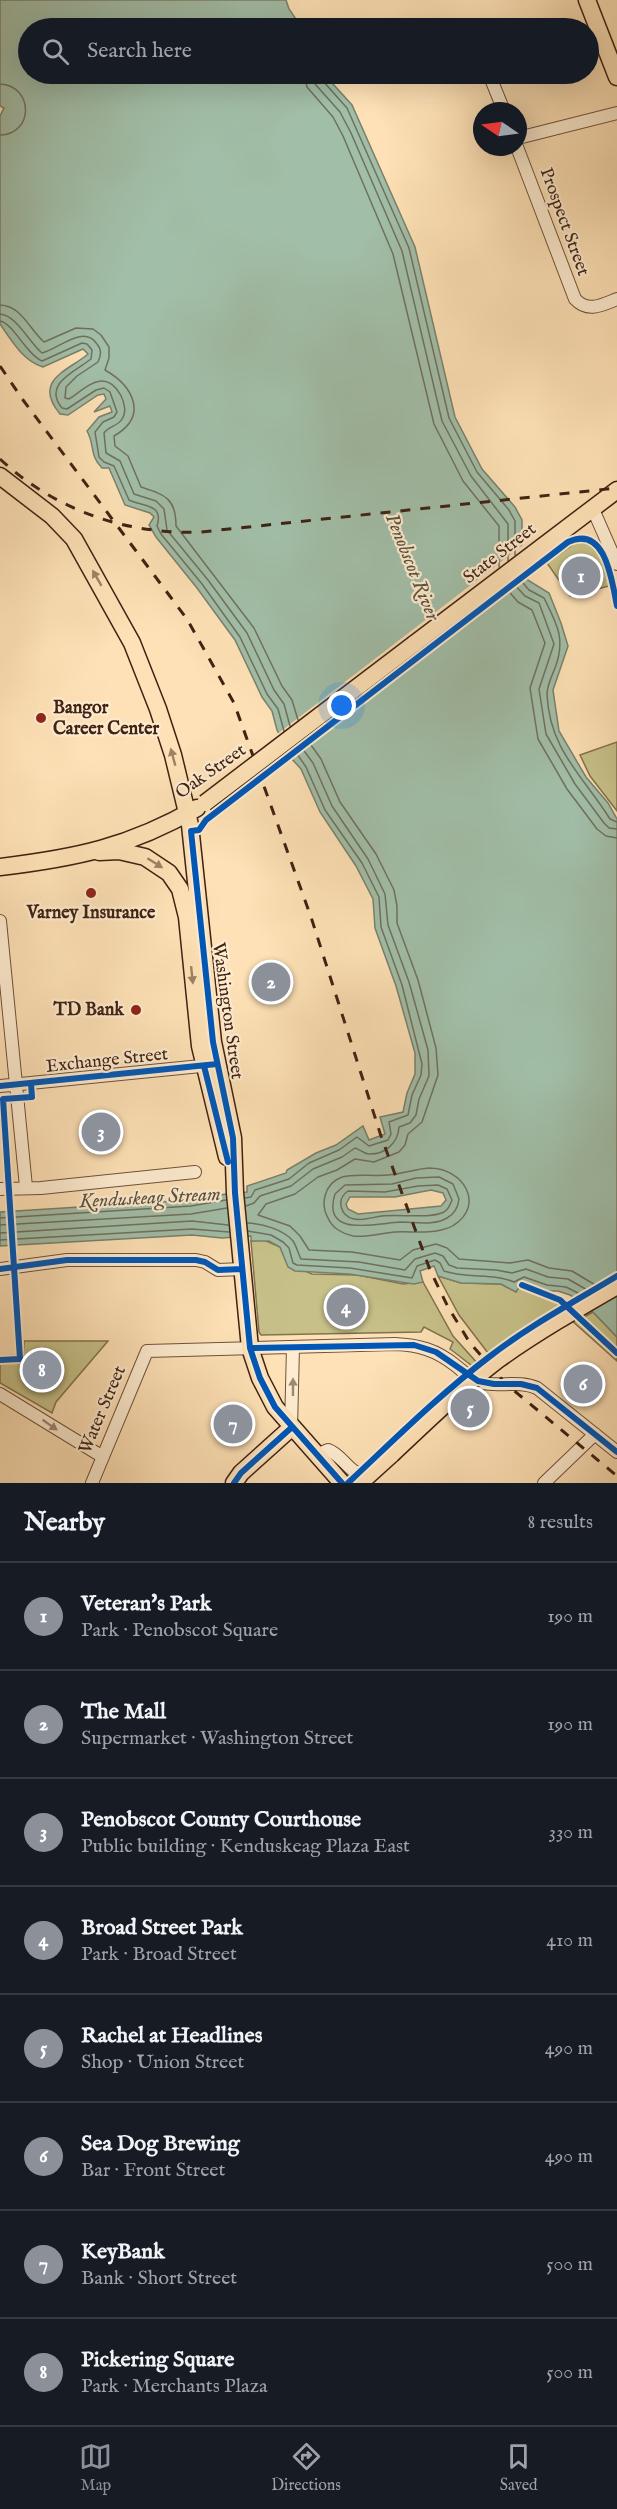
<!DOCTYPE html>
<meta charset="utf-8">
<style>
:root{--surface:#171b24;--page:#20242c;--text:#f1f3f6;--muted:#9ea1a6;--line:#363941;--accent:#8c9099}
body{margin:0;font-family:"IM FELL English",serif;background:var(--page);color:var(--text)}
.compass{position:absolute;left:473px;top:102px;width:54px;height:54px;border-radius:50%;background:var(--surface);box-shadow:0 6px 24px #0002;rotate:283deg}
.you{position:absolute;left:342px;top:706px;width:21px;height:21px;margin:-15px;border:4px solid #fff;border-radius:50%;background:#1a73e8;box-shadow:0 0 0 9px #1a73e833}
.badge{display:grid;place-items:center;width:39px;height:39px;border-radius:50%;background:var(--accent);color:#fff;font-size:20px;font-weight:700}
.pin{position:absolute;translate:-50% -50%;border:3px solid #fff;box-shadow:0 2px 6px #0006}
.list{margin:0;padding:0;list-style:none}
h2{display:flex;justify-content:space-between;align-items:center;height:78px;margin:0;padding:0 24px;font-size:26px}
h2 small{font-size:20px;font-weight:400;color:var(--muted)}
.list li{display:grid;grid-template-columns:39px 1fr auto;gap:18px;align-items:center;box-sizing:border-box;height:108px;padding:0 24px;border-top:2px solid var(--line)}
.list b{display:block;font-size:22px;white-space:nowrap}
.list p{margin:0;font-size:20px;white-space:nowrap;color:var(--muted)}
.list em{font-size:20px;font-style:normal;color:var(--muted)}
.icon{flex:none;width:33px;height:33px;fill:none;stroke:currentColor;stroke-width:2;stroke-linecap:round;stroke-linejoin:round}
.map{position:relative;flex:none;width:617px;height:1483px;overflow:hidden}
.search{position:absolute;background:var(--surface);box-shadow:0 6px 24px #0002;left:18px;right:18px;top:18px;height:66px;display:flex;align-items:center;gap:15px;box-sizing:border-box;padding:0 21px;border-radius:33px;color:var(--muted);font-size:22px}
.sheet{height:942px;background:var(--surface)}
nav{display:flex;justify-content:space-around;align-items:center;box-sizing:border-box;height:84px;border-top:2px solid var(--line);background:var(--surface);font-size:16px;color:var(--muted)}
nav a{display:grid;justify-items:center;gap:3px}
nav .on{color:var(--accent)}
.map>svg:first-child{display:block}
</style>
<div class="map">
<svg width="617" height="1483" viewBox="0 0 617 1483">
<rect width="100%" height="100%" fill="#fee1b6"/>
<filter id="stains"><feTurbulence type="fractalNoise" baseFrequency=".00333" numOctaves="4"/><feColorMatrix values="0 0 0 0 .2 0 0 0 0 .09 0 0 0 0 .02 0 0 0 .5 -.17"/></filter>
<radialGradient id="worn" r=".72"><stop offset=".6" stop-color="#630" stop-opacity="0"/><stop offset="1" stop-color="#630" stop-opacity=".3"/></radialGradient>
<path fill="#c7c189" stroke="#83724e" stroke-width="1.5" d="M 582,541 C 604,545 605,568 609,586 L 570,596 L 547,563 L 575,543 Z
M 617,742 L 617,811 L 590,776 L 580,755 Z
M 264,1240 L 280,1247 L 287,1263 L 312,1274 L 358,1275 L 403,1284 L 423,1282 L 453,1336 L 488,1375 C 473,1369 463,1358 450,1349 L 453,1342 L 424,1327 L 421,1332 L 261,1335 L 259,1332 L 251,1241 Z
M 438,1276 L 461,1283 L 501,1284 L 516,1292 L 522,1282 L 554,1294 L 584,1317 L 593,1312 L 617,1337 L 617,1361 L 561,1311 L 491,1357 L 459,1315 Z
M 24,1341 L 108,1341 L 56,1402 L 52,1413 L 0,1383 L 0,1356 L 24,1355 Z"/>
<path fill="#a1bea8" stroke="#7a806c" stroke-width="1.5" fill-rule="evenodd" d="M 0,0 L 286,0 L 289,9 L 302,28 L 28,28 L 28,74 L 324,74 L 352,105 L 415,247 L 455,417 L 482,469 L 515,507 L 522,520 L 522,571 L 526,579 L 549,593 L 561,623 L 568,646 L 553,690 L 559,731 L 586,777 L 608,803 L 617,819 L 617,1337 L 593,1312 L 570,1295 L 558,1291 L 546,1291 L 523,1282 L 516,1292 L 501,1284 L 461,1283 L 438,1276 L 434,1266 L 420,1271 L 423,1282 L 414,1284 L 349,1274 L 295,1271 L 288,1267 L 280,1247 L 269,1241 L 251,1241 L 251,1236 L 222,1238 L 192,1235 L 0,1246 L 0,1212 L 191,1200 L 218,1195 L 247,1192 L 247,1186 L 286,1173 L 287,1170 L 316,1153 L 336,1145 L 363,1126 L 369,1140 L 385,1134 L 380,1117 L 403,1112 L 407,1093 L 415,1074 L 415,1053 L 396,986 L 375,928 L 373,899 L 356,866 L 320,812 L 301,769 L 291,758 L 277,730 L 272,711 L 262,697 L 235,640 L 197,588 L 156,537 L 149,525 L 154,517 L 150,513 L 125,505 L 109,468 L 102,468 C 89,455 95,445 87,431 L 99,417 L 112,412 L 110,406 L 94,412 L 106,399 L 104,394 L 98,395 L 68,415 L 60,414 C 32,380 68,371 88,354 L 83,349 L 43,367 C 23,361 11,340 0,324 L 0,116 L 4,108 L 0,106 ZM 431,1190 L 443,1193 L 446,1200 L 441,1206 L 358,1214 L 348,1209 L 346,1204 L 350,1197 L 395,1197 Z"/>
<path fill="#fee1b6" d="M 524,544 L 525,571 L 528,576 L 289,759 L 276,735 Z"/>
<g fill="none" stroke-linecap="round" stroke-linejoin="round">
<path stroke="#70705e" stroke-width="1.5" d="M 304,74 L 307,87 L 333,117 L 343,136 L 393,254 L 434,424 L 463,481 L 499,526 L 499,567
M 313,74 L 315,84 L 340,112 L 351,133 L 402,251 L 442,421 L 471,476 L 508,524 L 508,561
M 320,74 L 322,80 L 347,108 L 409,248 L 449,418 L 477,472 L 509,510 L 515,521 L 515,555
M 0,84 C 34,86 34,134 0,135
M 0,305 C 22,306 29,329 44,342 L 76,328 L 93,329 L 101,335 L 109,347 L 109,358 L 105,370 C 133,386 149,416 114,436 L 115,446 L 128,456 L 141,487 C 165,495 176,498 176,526 L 254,628 L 282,686 L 292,700 L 298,720
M 0,314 C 16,315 29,342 42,353 C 59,349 83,324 97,344 C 102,350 101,355 98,362 L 77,376 L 66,387 L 65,398 L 69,399 C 79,393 89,382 101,381 C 116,379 131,407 122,419 C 118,426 109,426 104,433 L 106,453 L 120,461 L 134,494 L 156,501 L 164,509 L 167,530 L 208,580 L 247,633 L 274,690 L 284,704 L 290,726
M 0,321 C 13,323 26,354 42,361 L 82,343 L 87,344 L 92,350 L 91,359 C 76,371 42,384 62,408 L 67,409 L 96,390 L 104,388 L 110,392 L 117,412 L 114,417 L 103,422 L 95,432 L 99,457 L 104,462 L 114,466 L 129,500 C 144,507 164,504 157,526 L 161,534 L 202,584 L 240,637 L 267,694 L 278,709 L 284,731
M 518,577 L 529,590 L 544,598 C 557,624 566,639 555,668 C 552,676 547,685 547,694 C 549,749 583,776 610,819 L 617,822
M 512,582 L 525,596 L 539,603 L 554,644 L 539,689 L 546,734 L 575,784 L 604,823 L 609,828 L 617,829
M 505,587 L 518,602 L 532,610 L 545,643 L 530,688 L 538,739 L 567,789 L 597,829 L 606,836 L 617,838
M 306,738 L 321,759 L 340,802 L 376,854 L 394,890 L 397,906 L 397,923 L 418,980 L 436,1048 L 438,1075 L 422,1122 L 408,1134 L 405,1145 L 399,1152 L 374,1162 L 355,1159 L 337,1170 L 318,1177 L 295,1194 L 266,1204 L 258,1215 L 290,1226 L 300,1236 L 309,1250 L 352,1252 L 400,1260 L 413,1250 L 436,1244 L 447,1248 L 459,1259 L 510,1263 L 528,1260 L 549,1268 L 572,1271 L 597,1286
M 429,1168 C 464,1168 485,1205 454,1225 C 450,1228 445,1229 441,1230 C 426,1234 410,1231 395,1232 C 382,1233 366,1238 353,1236 C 343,1234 332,1228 328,1218 C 324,1211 323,1204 325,1196 C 333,1166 366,1178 388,1175 C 402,1174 415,1169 429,1168 Z
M 439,1177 L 453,1184 L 459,1199 C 458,1207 455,1214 447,1218 C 434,1226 415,1222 400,1222 C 378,1223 321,1239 335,1194 L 345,1185 L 392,1184 L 416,1178 Z
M 438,1185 L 447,1189 L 452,1200 C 450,1205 449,1209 444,1212 C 431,1219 398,1214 382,1216 C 373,1217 363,1221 354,1219 C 340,1216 336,1199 348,1191 L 385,1192 L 418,1186 Z
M 245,1198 L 251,1197 L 255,1190 L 289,1179 L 309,1163 L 339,1150 L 357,1137 L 369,1146 L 388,1140 L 391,1134 L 389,1122 L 408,1115 L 412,1095 L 421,1075 L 422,1064 L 402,985 L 381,927 L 379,897 L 362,863 L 325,810 L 306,767 L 293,748
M 246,1206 L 254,1203 L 260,1196 L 291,1186 L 313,1169 L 342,1157 L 355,1148 C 359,1149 363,1153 368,1154 C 385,1155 398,1143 399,1127 L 410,1123 L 416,1115 L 419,1099 L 429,1076 L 428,1050 L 409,982 L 388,925 L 385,894 L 368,859 L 332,806 L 313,763 L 299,744
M 0,1218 L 191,1206 L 226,1200
M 248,1223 C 262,1224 283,1229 293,1241 C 297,1247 298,1254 301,1259 L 359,1262 L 405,1270 L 415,1259 L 435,1253 L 443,1256 L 449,1265 L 457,1268 L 496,1270 L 512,1273 L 526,1269 L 548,1277 L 568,1279 L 589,1291
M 0,1225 L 191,1214 L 227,1208
M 248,1231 L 271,1235 L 283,1242 L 289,1248 L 293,1263 L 297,1265 L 350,1268 L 412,1278 L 417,1266 L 435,1260 L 440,1263 L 444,1271 C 468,1279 493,1273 514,1282 L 524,1277 L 547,1285 L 566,1287 L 582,1295
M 0,1233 L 192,1221 L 228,1225
M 0,1240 L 192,1229 L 229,1232"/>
<defs>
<path id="minor" d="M 489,74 L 504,111
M 518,138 L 617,113
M 517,147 L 575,299 C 588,313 602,305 617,299
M 592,507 L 617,564
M 0,921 L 26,1187
M 0,1086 L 211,1065
M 0,1189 L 41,1188 L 195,1172
M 0,1269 L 67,1260 L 196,1260 L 205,1262 L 218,1270 L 242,1269
M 0,1394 L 103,1457
M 291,1428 L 293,1347
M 316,1455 L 328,1450 C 343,1455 349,1475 366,1475 L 372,1471
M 92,1483 L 147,1351 L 395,1344 C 419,1345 436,1350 455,1365 C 463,1371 471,1380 482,1383 C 500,1387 519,1380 537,1388 L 617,1452
M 544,1483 L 595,1434"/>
<path id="major" d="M 587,0 L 617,77
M 0,476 L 52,516 L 74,539 L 132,643 L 158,709 L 173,755 L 190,825 L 213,1042 L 233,1138 L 235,1193 L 250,1348 L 260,1378 L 275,1407 L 342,1483
M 414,644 L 617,490
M 99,852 L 119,851 L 145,857 L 169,873 L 180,889 L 187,917 L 200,1046 L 227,1157
M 0,867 C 76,858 129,847 197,808
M 234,1483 L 241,1473 L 291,1428
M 360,1483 L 392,1454"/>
</defs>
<use href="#minor" stroke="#6f523c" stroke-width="14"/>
<use href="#major" stroke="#3f2213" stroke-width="19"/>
<use href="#minor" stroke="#feecd0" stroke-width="12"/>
<use href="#major" stroke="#fee1b6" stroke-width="16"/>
<path stroke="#3f2213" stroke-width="3" stroke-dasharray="10 10" stroke-linecap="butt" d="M 0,366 L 23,400 L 187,619 L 234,703 L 311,917 L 381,1136 L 430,1270 L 448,1307 L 470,1343 L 506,1384 L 617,1476
M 0,459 C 55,510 126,535 201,532 L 617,488"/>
<defs>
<path id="major-bridge" d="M 205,803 L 414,644
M 392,1454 C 427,1421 461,1388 499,1359 C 537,1332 577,1309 617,1286"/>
</defs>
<use href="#major-bridge" stroke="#3f2213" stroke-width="19" stroke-linecap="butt"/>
<use href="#major-bridge" stroke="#fee1b6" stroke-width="16"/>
<defs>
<path id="cycleway" d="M 204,1066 L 228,1162
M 0,1086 L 217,1064
M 0,1269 L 67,1260 L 196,1260 L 205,1262 L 218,1270 L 242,1269
M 522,1285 L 560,1300 L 617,1353
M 250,1348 L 414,1345 L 436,1352 L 478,1381 L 494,1384 L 521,1384 L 537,1388 L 617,1452
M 0,1360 L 20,1359 L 3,1099 L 32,1097 L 31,1084
M 234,1483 L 241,1473 L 291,1428
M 342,1483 L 275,1407 L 260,1378 L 250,1348 L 235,1193 L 233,1138 L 213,1042 L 191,831 L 199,830 L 206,820 L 568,542 C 606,524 612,582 617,606
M 348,1483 C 394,1440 439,1395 489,1357 C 529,1326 574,1302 617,1276"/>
</defs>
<use href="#cycleway" stroke="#feecd0" stroke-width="10"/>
<use href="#cycleway" stroke="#0057b8" stroke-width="6"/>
</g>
<defs><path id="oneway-solid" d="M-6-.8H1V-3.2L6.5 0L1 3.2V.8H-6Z" transform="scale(1.5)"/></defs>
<g fill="#9e8264">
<use href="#oneway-solid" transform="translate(97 578) rotate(-120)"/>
<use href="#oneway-solid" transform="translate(173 757) rotate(-105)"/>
<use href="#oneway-solid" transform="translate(155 863) rotate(32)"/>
<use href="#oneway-solid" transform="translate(192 975) rotate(84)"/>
</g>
<g fill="#9e8772">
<use href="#oneway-solid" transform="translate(293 1387) rotate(-90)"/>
<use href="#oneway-solid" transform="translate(50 1425) rotate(35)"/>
</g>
<g fill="#8f2418" stroke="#feecd0" stroke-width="2">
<circle cx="41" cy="718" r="6"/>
<circle cx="91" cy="893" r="6"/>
<circle cx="136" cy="1010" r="6"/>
</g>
<g text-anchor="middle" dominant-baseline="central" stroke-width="4.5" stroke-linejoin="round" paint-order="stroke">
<g font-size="18" fill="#3f2213" stroke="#feecd0">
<text transform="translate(564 222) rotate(70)">Prospect Street</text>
<text transform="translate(500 554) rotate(-38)">State Street</text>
<text transform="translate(211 772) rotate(-35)">Oak Street</text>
<text transform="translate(227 1011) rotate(82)">Washington Street</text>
<text transform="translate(107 1061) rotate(-6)">Exchange Street</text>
<text transform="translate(103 1410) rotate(-67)">Water Street</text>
</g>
<g font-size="18" font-weight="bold" fill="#3f2213" stroke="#feecd0" text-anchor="start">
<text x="53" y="708">Bangor<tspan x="53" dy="21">Career Center</tspan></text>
<text x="91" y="913" text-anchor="middle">Varney Insurance</text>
<text x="124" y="1010" text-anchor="end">TD Bank</text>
</g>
<g font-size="20" font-style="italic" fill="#5c5140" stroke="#feecd0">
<text transform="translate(412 567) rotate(68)">Penobscot River</text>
<text transform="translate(150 1198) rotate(-3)">Kenduskeag Stream</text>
</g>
</g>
<rect width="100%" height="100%" filter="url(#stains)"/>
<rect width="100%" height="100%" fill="url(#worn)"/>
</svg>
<svg class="compass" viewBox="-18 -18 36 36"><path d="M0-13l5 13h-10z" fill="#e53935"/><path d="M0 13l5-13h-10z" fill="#9ea1a6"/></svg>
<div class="you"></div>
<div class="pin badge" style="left:581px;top:576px">1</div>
<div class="pin badge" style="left:271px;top:982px">2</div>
<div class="pin badge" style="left:101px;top:1132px">3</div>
<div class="pin badge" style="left:346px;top:1307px">4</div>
<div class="pin badge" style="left:470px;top:1408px">5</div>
<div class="pin badge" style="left:583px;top:1384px">6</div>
<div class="pin badge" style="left:233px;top:1424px">7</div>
<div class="pin badge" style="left:42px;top:1370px">8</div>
<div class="search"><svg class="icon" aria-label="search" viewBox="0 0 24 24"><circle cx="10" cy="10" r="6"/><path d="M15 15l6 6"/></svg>Search here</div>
</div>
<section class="sheet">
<h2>Nearby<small>8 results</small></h2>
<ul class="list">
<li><span class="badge">1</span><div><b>Veteran's Park</b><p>Park · Penobscot Square</p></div><em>190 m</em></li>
<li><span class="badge">2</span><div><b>The Mall</b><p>Supermarket · Washington Street</p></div><em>190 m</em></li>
<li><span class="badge">3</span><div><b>Penobscot County Courthouse</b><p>Public building · Kenduskeag Plaza East</p></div><em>330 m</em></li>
<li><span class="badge">4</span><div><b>Broad Street Park</b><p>Park · Broad Street</p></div><em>410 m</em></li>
<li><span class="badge">5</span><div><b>Rachel at Headlines</b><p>Shop · Union Street</p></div><em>490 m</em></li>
<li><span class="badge">6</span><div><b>Sea Dog Brewing</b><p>Bar · Front Street</p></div><em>490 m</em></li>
<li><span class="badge">7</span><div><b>KeyBank</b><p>Bank · Short Street</p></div><em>500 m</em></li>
<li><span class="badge">8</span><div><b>Pickering Square</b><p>Park · Merchants Plaza</p></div><em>500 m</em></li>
</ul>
</section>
<nav>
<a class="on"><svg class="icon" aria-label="map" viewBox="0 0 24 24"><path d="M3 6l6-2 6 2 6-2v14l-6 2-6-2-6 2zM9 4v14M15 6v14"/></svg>Map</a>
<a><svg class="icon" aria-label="directions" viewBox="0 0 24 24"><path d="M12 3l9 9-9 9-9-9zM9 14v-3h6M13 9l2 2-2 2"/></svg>Directions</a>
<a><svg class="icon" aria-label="saved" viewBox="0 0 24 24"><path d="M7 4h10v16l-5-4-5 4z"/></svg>Saved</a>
</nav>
